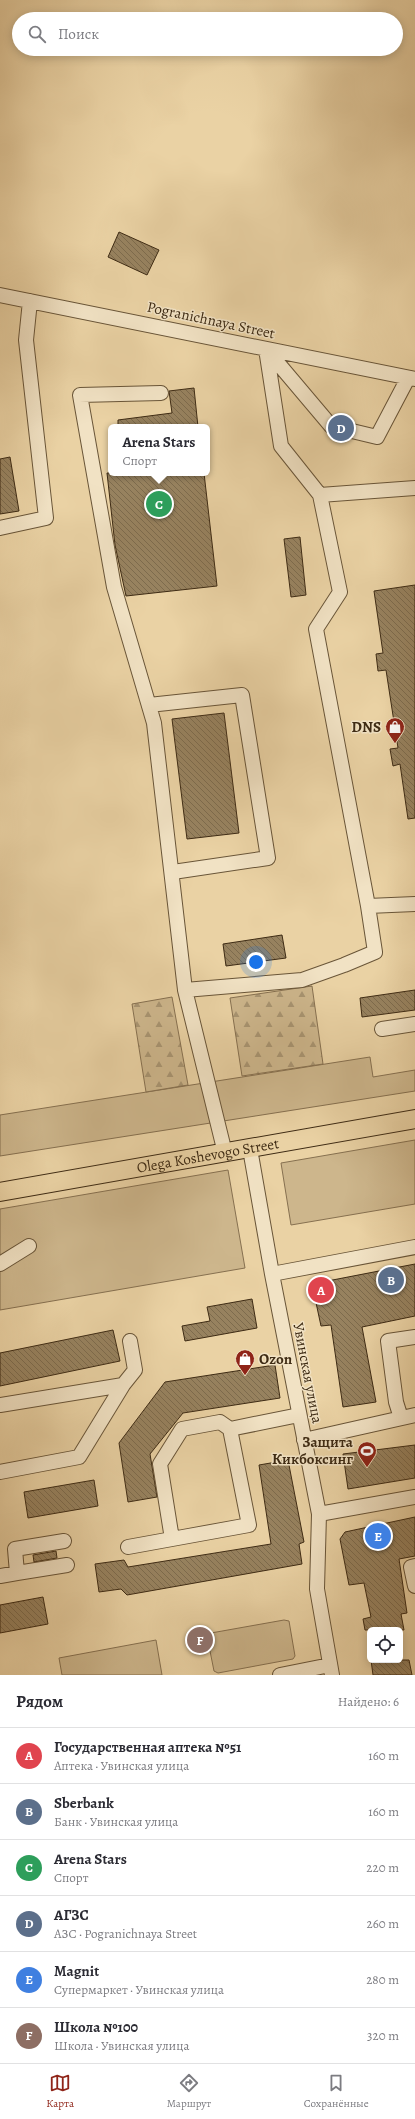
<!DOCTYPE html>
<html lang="ru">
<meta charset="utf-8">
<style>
:root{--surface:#fff;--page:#f2f2f3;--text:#2b2b33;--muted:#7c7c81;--line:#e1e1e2;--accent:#8f2418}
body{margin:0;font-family:Alegreya,serif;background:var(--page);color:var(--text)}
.controls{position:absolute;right:12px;bottom:12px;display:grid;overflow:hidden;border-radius:6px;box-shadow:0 2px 10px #0003}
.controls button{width:36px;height:36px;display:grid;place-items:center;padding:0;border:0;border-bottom:1px solid var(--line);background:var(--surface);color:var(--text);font:20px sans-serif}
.you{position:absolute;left:256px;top:962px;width:14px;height:14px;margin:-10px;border:3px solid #fff;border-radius:50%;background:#1a73e8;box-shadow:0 0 0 6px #1a73e833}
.badge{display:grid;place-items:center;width:26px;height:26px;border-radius:50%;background:var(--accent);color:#fff;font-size:13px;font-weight:700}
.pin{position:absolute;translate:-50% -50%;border:2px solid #fff;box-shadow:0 1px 4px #0006}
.popup{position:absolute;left:108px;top:424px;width:102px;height:52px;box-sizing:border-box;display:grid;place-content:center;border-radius:6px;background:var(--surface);filter:drop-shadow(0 1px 3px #0005);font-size:13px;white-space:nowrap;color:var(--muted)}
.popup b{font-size:15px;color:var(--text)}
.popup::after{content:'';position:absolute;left:50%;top:100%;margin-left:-8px;border:8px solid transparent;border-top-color:var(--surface)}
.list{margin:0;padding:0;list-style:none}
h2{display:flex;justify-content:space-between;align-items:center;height:52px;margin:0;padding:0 16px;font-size:17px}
h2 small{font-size:13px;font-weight:400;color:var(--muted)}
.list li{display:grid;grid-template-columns:26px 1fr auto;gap:12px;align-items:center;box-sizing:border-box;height:56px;padding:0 16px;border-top:1px solid var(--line)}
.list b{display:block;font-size:15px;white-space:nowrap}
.list p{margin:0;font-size:13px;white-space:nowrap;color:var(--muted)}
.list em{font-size:13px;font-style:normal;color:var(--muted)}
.icon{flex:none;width:22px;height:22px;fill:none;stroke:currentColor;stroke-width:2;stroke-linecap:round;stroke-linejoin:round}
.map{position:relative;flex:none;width:415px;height:1675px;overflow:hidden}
.search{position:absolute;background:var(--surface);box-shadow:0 2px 10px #0003;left:12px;right:12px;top:12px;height:44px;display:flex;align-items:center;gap:10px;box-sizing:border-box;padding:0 14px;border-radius:22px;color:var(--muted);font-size:15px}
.sheet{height:388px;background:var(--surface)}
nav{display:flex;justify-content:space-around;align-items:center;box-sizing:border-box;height:56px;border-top:1px solid var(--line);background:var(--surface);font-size:11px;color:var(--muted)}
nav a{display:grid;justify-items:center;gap:2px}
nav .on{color:var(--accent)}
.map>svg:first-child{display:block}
</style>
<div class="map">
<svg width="415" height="1675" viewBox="0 0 415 1675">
<defs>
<pattern id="forest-firs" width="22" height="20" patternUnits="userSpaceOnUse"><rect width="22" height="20" fill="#cdb68c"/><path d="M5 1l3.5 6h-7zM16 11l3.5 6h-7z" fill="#a89471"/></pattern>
<pattern id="building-back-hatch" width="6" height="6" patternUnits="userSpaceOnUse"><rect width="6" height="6" fill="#97825f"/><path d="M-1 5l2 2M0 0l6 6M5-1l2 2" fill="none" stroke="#7d6b4d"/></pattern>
</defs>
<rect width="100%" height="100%" fill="#ead2a4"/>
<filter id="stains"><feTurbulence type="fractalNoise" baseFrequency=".005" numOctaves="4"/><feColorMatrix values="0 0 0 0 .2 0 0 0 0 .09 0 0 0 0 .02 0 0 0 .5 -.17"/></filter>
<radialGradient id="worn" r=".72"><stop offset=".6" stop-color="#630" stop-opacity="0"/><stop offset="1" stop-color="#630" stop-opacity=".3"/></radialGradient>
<path fill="#cdb68c" stroke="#867050" d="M 370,1057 L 373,1077 L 415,1070 L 415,1091 L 0,1156 L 0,1115 Z
M 415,1140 L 415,1204 L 291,1225 L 281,1163 Z
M 228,1170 L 245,1268 L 0,1310 L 0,1209 Z
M 284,1620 L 289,1621 L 295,1656 L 293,1659 L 218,1673 L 214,1671 L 207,1636 L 211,1633 Z
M 156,1640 L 162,1675 L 62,1675 L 59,1658 Z"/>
<path fill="url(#forest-firs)" stroke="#867050" d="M 312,986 L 323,1064 L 242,1076 L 230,998 Z
M 172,997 L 188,1085 L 146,1092 L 132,1004 Z"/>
<path fill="url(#building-back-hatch)" stroke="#3e2b14" d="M 119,232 L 159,250 L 147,275 L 108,257 Z
M 194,388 L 198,427 L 118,427 L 118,420 L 172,413 L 169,391 Z
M 10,457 L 19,511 L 0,514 L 0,459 Z
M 107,473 L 204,473 L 217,586 L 126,596 L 115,545 Z
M 300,537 L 306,595 L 291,597 L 284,539 Z
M 415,585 L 415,818 L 408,819 L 400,764 L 393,766 L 390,749 L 398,748 L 386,670 L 378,671 L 376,654 L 383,653 L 374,591 Z
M 224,713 L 239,833 L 187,839 L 172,719 Z
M 282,935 L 286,958 L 226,966 L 223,944 Z
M 415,990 L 415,1010 L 362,1017 L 360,998 Z
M 415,1264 L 415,1316 L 362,1327 L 376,1402 L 343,1407 L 331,1325 L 321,1326 L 312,1284 Z
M 252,1299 L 257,1328 L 185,1341 L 182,1326 L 210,1321 L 207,1307 Z
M 113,1330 L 120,1361 L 0,1386 L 0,1353 Z
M 275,1365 L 280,1398 L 183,1413 L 150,1454 L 157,1497 L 128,1502 L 119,1443 L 165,1382 Z
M 415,1445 L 415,1478 L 348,1489 L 343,1454 Z
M 288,1460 L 304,1542 L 299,1544 L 302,1564 L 127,1595 L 121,1589 L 99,1592 L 95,1564 L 124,1560 L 128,1567 L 271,1544 L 259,1465 Z
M 94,1480 L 98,1506 L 28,1518 L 24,1492 Z
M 415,1517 L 415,1556 L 399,1559 L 407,1613 L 401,1614 L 404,1630 L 365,1630 L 363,1619 L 371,1617 L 364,1583 L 349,1585 L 340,1539 L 345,1532 Z
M 56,1551 L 57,1558 L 34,1562 L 33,1555 Z
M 43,1597 L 48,1624 L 0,1633 L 0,1605 Z
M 371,1660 L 409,1660 L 412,1675 L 373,1675 Z"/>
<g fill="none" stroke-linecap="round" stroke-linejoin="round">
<defs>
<path id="minor" d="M 0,295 L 415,379
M 266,349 L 281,446 L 320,495 L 340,592 L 316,629 L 368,906 L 415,904
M 266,349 L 331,426 L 377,437 L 408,378
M 161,393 L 80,395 L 114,587 L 154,723 L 185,990 L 225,1153
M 320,495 L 415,488
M 0,528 L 46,518 L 26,340 L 30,301
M 149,705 L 242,695 L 268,858 L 173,872
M 185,990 L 302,980 L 344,965 L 375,952 L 368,906
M 382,1029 L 415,1024
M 250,1149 L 272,1274 L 319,1514 L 317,1589 L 332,1675
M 0,1264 L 29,1246
M 272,1274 L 415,1247
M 0,1405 L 123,1385
M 401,1418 L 396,1402 L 388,1341 L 415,1337
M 230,1429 L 249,1525 L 172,1539 L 160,1464 L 182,1429 L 220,1422 L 230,1429 L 299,1415
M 304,1440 L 415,1415
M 0,1472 L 79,1457 L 123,1385 L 135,1370 L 130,1341
M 319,1514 L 415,1497
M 128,1547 L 172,1539
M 415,1566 L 411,1567 L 415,1586
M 17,1573 L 67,1565
M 0,1576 L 17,1573 L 15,1549 L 64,1541
M 280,1675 L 330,1665"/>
<g id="major">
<path id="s1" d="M 0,1192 L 415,1119"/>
</g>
</defs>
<use href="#minor" stroke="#695538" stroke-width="16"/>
<use href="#major" stroke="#3e2b14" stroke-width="20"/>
<use href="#minor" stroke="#f1e2c4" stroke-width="14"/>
<use href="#major" stroke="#ead2a4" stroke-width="18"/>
</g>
<defs>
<symbol id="shop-pin" viewBox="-11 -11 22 30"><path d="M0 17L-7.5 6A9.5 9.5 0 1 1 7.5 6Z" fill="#8f2418" stroke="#f1e2c4"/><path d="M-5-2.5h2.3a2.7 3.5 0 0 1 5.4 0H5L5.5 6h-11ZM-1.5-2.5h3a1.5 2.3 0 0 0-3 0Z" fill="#fff"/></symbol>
<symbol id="stadium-pin" viewBox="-11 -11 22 30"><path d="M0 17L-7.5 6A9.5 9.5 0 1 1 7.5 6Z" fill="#8f2418" stroke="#f1e2c4"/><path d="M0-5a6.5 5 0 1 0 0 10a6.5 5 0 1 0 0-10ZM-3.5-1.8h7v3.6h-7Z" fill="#fff"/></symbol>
</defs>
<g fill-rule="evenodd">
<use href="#shop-pin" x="384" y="716" width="22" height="30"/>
<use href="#shop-pin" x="234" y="1348" width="22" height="30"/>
<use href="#stadium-pin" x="356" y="1440" width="22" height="30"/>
</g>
<g text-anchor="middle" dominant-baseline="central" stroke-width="3" stroke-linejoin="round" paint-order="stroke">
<g font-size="15" fill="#3e2b14" stroke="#f1e2c4">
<text transform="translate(211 320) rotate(12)">Pogranichnaya Street</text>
<text stroke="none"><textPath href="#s1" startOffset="211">Olega Koshevogo Street</textPath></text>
<text transform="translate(308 1373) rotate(79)">Увинская улица</text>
</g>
<g font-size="15" font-weight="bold" fill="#3e2b14" stroke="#f1e2c4" text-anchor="end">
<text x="381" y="727">DNS</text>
<text x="259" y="1359" text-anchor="start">Ozon</text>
<text x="353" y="1442">Защита<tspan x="353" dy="17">Кикбоксинг</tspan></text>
</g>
</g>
<rect width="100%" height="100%" filter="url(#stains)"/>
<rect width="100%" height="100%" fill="url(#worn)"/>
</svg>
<div class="controls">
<button><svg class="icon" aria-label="locate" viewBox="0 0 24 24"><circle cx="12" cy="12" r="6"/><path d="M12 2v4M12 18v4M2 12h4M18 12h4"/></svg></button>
</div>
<div class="you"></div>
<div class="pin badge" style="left:321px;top:1290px;background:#e0444e">A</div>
<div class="pin badge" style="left:391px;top:1280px;background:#5c6f8a">B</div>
<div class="pin badge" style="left:159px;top:504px;background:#2e9e5b">C</div>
<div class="popup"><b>Arena Stars</b>Спорт</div>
<div class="pin badge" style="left:341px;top:428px;background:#5c6f8a">D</div>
<div class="pin badge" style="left:378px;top:1536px;background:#3f7fe0">E</div>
<div class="pin badge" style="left:200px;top:1640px;background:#8d6e63">F</div>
<div class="search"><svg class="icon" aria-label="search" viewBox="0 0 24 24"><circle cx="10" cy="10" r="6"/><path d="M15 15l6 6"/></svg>Поиск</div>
</div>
<section class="sheet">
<h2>Рядом<small>Найдено: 6</small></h2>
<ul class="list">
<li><span class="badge" style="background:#e0444e">A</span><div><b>Государственная аптека №51</b><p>Аптека · Увинская улица</p></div><em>160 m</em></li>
<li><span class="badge" style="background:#5c6f8a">B</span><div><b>Sberbank</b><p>Банк · Увинская улица</p></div><em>160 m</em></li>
<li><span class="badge" style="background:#2e9e5b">C</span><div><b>Arena Stars</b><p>Спорт</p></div><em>220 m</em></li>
<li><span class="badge" style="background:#5c6f8a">D</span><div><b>АГЗС</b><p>АЗС · Pogranichnaya Street</p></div><em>260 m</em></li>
<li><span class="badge" style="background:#3f7fe0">E</span><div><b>Magnit</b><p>Супермаркет · Увинская улица</p></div><em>280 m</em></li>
<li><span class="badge" style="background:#8d6e63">F</span><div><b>Школа №100</b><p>Школа · Увинская улица</p></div><em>320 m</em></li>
</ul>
</section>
<nav>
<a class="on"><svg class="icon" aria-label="map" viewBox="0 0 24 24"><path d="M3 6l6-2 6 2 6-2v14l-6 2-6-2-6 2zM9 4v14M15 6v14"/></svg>Карта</a>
<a><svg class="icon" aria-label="directions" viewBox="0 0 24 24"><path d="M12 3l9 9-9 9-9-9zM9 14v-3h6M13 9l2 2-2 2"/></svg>Маршрут</a>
<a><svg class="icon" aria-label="saved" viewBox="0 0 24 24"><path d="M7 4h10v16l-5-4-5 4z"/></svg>Сохранённые</a>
</nav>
